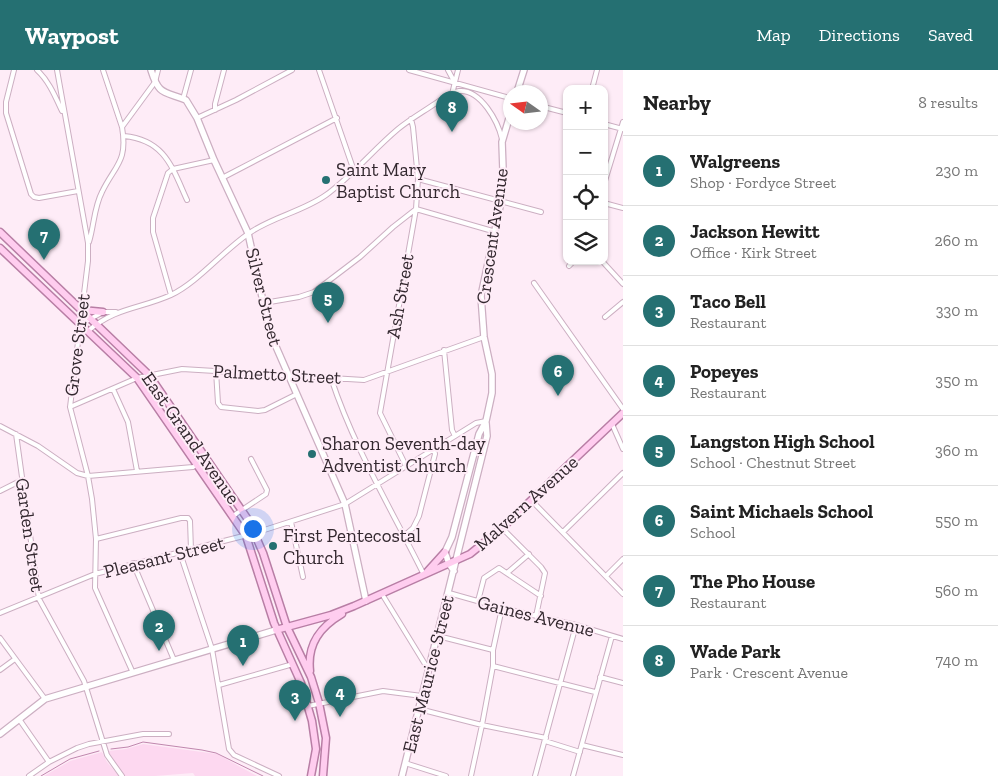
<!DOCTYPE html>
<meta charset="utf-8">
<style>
:root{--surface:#fff;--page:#f2f2f2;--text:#222;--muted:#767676;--line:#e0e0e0;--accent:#257072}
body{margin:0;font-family:"Zilla Slab",serif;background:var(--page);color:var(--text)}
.controls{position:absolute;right:15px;top:15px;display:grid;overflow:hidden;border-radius:10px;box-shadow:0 1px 4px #0004}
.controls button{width:45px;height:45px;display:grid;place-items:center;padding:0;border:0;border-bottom:1px solid var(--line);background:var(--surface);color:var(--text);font:25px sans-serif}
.compass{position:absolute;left:503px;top:15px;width:45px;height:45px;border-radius:50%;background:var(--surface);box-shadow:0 1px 4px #0004;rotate:284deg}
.you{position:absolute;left:252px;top:458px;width:18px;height:18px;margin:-12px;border:4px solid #fff;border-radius:50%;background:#1a73e8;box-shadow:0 0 0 8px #1a73e833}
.badge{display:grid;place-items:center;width:32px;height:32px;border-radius:50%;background:var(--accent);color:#fff;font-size:16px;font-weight:700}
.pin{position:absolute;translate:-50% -41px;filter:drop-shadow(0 1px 2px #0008)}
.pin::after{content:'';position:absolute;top:26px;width:18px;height:15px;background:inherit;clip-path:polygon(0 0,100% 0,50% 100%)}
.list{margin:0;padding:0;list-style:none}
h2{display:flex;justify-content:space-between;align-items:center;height:65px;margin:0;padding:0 20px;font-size:21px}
h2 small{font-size:16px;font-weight:400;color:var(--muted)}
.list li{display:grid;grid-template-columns:32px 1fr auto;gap:15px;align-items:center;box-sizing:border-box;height:70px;padding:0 20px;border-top:1px solid var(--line)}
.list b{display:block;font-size:19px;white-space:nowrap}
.list p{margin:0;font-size:16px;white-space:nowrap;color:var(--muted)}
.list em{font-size:16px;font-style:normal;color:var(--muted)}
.icon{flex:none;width:28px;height:28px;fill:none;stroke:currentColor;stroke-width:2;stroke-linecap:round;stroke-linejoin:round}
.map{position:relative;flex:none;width:623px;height:706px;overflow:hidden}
header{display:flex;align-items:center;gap:30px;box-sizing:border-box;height:70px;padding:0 25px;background:var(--accent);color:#fff}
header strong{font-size:24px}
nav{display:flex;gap:28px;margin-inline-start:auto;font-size:18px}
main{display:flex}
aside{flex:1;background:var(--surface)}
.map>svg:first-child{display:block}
</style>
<header>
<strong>Waypost</strong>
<nav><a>Map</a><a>Directions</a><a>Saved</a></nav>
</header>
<main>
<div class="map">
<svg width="623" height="706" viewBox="0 0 623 706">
<rect width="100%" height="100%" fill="#feecf7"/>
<path fill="#fdd8f0" d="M 143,674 L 217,684 L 257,706 L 195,706 L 193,703 L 155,706 L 124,706 L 110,689 L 108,681 L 126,679 Z
M 102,682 L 107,692 L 119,706 L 44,706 L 70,691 Z"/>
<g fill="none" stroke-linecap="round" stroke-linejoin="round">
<path stroke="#c087ae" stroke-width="1" d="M 111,679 L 128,677 L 143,672 L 202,680 L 216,683 L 263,706
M 41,706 L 70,689 L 99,681"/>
<defs>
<path id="street" d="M 14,0 L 6,32 L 6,43 L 31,124 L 34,127 L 39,128 L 78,121
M 37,0 C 49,11 55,26 62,41
M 57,0 L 88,173 L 88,191 L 70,337 L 88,406 L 92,429 L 96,469 L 95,518 L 133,603
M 319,0 L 354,101
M 409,0 L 510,28
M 448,0 L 455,13
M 592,19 L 597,0
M 452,24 L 458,0
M 183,29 L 191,0
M 540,36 L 567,43
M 215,40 L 215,34 L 224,0
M 197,48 L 236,30 L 292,0
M 604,54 L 623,59
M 122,57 L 155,12 L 158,0
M 124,66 C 165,70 172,97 187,130
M 173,99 L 214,90
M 222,108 L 337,48
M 418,109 L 541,142
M 604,114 L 623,52
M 604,133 L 623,138
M 89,172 C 94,156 94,137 102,122 C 115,95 128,92 122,57 L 103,0
M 602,191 L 623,214
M 569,196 L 574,191
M 534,213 L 623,339
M 171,225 L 153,162 L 153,148 L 168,103 L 173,99
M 264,233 L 299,227 L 314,222 L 360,187 L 393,157 L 416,139 L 496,162
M 605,247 L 623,232
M 81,254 L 103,242 L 116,242
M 88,261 C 116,237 140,239 171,225 C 197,213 223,181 248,164 C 271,147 302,142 326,125 C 352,106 373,80 398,59 C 409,50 421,43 433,35 C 441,30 450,22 459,21 C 481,19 498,52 502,69
M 444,280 L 452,360 L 455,366
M 216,301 L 218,333 L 221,337 L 258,341 L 265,340 L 297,324
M 331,308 C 354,378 392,440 424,505
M 113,319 L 128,352 L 137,401
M 70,337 L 137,308 L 182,299 L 364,310 L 484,267
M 612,354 L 623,379
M 0,356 L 38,376 L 77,403 L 88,406 L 193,397 L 207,390
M 16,364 L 39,529 L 84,611 L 107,685 L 122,706
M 406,396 L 380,343 L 416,139 L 418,109 L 413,57 L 411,49
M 0,421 L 22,410
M 531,430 L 623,524
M 233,446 L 266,424 L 267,420 L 251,389
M 291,452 L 303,507
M 502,458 L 541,497 L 545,503 L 536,546
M 563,462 L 623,403
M 404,466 L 413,458 L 419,446 L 435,384 L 434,379
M 96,469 L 181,448 L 188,448 L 190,451 L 191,480
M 180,483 L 212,579 L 229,679 L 234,685 L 279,706
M 133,493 L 174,590
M 507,503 L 529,484
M 606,506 L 623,489
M 449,523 L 502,538 L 576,555 L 623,569
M 382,524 L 428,599
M 478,531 L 484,508 L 499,498 L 541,526
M 0,543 L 95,504 L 255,463 L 345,434 L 455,366 L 476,353 L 486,351
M 438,566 L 493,580
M 0,568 L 45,629
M 493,596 L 595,622
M 0,600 L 15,589
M 600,607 L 623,613
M 219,615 L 293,594
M 308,636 L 383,621 L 422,626
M 419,639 L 482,655 L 546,668
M 19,649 L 49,692
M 545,671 L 580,682
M 582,675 L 623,685
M 405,693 L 446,706
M 29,706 L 49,692 L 77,678 L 89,674 L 143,664 L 169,664
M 471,706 L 482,655 L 493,596 L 493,580 L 502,538
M 535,706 L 576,555
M 573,706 L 612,566"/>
<path id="secondary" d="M 151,0 C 159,26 164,21 186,30 L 197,48 L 214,90 L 248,163 L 270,263 L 345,434 L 366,531
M 517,22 L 524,0
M 454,501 L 449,494 L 445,482 L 452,467 L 479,364 L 486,351 L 492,323 L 492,304 L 484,267 L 481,226 L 501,132 L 503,100 L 502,72 L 510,45
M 0,664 L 45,629 L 276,560
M 402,706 L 487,366 L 486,353"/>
<path id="primary" d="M 0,162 L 149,305 L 249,451 L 263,483 L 287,557 L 311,607 L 319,633 L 326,668 L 323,706
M 0,178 L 137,308 L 246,466 L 274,553 L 301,613 L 312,651 L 316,679 L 311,706
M 82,240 L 103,242
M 426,503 L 445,482
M 276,560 L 331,545 L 354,536 L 470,484 L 502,458 L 623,343
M 310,601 C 307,574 320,557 342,544"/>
</defs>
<use href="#street" stroke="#ccafc2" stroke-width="6"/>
<use href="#secondary" stroke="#ccafc2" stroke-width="8"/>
<use href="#primary" stroke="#b87ea5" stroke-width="9"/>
<use href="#street" stroke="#fff" stroke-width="4"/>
<use href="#secondary" stroke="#fff" stroke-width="5.5"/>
<use href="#primary" stroke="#ffcdef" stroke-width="6"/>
</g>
<g fill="#257072" stroke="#feecf7" stroke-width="2">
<circle cx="326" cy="110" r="5"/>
<circle cx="312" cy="384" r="5"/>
<circle cx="273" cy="476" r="5"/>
</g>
<g text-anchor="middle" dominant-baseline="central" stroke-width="4" stroke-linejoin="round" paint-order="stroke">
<g font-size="19" fill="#33282f" stroke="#feecf7" text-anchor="start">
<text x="336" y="99">Saint Mary<tspan x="336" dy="22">Baptist Church</tspan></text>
<text x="322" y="373">Sharon Seventh-day<tspan x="322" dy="22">Adventist Church</tspan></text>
<text x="283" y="465">First Pentecostal<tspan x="283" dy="22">Church</tspan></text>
</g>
<g font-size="19" fill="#33282f" stroke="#feecf7">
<text transform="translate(492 166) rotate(-82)">Crescent Avenue</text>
<text transform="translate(400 226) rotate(-80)">Ash Street</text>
<text transform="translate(264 227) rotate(76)">Silver Street</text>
<text transform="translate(77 275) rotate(-83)">Grove Street</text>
<text transform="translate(277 304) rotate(3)">Palmetto Street</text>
<text transform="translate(191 368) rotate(55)">East Grand Avenue</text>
<text transform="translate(526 433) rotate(-42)">Malvern Avenue</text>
<text transform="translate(30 465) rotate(82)">Garden Street</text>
<text transform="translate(164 487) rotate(-14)">Pleasant Street</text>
<text transform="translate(536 546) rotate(14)">Gaines Avenue</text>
<text transform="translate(428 604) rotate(-76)">East Maurice Street</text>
</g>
</g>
</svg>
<div class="controls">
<button>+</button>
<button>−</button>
<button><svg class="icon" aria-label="locate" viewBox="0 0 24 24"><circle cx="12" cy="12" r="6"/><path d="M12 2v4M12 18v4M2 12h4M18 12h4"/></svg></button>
<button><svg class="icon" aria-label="layers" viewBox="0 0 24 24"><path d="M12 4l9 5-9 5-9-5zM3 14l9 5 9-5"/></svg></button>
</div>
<svg class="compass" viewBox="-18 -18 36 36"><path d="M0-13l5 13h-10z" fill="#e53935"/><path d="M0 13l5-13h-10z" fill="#767676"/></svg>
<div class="you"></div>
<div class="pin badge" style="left:243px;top:596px">1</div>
<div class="pin badge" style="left:159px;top:581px">2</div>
<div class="pin badge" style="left:295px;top:651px">3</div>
<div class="pin badge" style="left:340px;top:647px">4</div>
<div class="pin badge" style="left:328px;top:253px">5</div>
<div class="pin badge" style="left:558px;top:326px">6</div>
<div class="pin badge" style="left:44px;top:190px">7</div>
<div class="pin badge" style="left:452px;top:62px">8</div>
</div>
<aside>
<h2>Nearby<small>8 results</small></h2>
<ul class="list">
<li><span class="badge">1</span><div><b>Walgreens</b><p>Shop · Fordyce Street</p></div><em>230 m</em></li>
<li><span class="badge">2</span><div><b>Jackson Hewitt</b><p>Office · Kirk Street</p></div><em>260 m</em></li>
<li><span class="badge">3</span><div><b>Taco Bell</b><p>Restaurant</p></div><em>330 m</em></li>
<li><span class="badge">4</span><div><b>Popeyes</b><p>Restaurant</p></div><em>350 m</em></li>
<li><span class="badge">5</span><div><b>Langston High School</b><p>School · Chestnut Street</p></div><em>360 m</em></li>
<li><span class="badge">6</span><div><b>Saint Michaels School</b><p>School</p></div><em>550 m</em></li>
<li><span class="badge">7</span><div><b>The Pho House</b><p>Restaurant</p></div><em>560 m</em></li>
<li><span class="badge">8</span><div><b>Wade Park</b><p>Park · Crescent Avenue</p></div><em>740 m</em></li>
</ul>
</aside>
</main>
